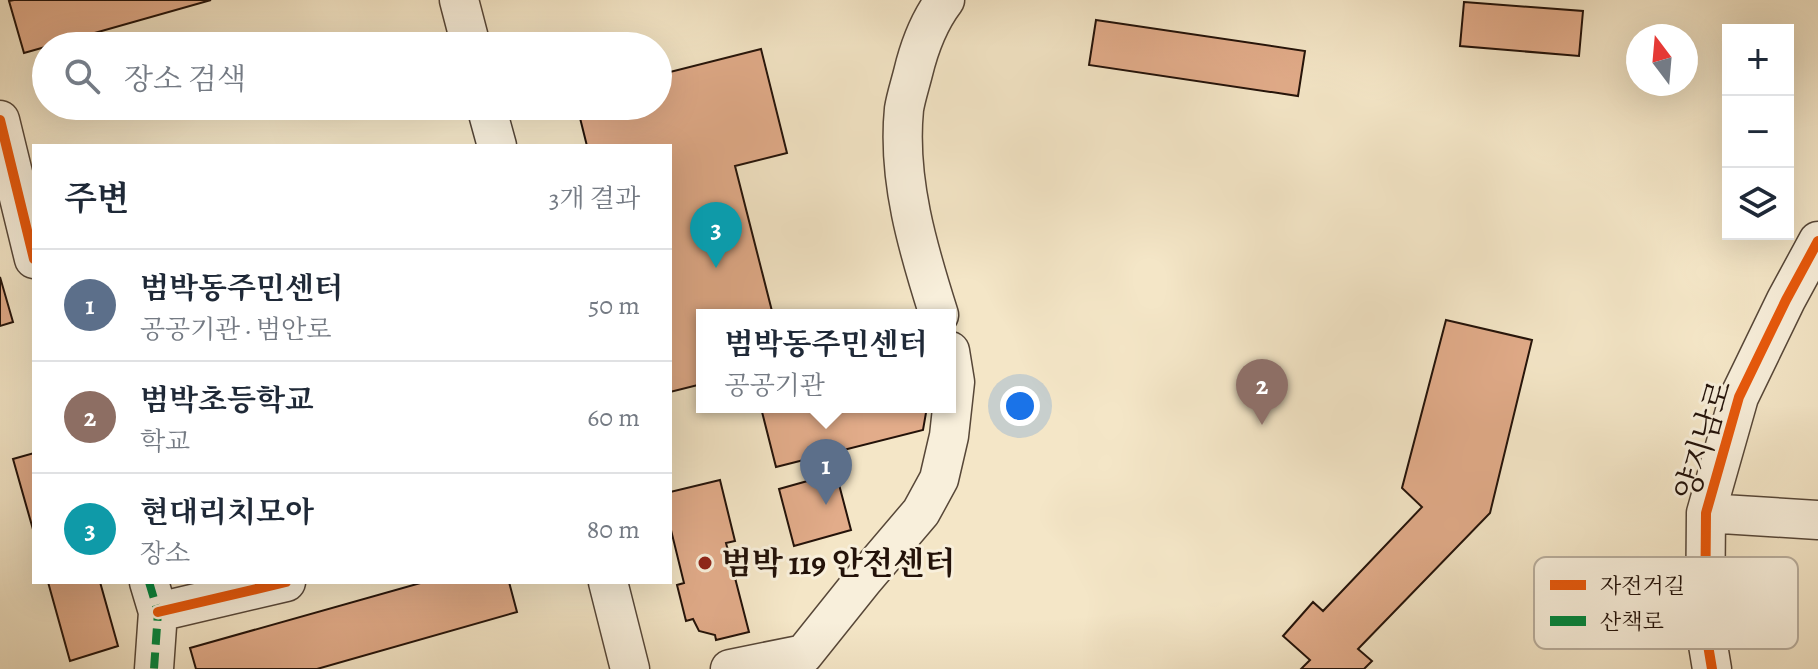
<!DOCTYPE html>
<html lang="ko">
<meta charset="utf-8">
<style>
:root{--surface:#fff;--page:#f2f2f3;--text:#1f2937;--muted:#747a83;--line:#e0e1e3;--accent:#1a73e8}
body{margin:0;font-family:Alegreya,"Noto Serif KR",serif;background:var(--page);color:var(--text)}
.controls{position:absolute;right:24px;top:24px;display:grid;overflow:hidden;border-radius:0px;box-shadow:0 8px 32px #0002}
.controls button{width:72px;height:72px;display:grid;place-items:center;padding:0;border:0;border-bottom:2px solid var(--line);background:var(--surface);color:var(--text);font:40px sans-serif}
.compass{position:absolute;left:1626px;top:24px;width:72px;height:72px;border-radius:50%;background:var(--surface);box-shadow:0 8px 32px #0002;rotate:344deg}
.you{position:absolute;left:1020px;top:406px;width:28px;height:28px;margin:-20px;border:6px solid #fff;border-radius:50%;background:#1a73e8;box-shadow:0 0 0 12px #1a73e833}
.badge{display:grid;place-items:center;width:52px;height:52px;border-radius:50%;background:var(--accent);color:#fff;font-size:26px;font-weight:700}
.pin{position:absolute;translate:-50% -66px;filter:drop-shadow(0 2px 4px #0008)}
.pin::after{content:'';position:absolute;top:42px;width:28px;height:24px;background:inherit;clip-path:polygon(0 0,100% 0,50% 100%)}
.popup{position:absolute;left:696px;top:309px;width:260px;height:104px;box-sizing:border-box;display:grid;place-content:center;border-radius:0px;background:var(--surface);filter:drop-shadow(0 2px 6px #0005);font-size:26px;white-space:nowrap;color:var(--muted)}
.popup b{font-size:30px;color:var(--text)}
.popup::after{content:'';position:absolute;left:50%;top:100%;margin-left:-16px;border:16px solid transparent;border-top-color:var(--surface)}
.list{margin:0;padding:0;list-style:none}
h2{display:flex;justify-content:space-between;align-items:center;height:104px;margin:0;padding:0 32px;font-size:34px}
h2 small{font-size:26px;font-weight:400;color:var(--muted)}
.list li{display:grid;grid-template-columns:52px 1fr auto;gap:24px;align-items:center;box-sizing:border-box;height:112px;padding:0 32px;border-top:2px solid var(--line)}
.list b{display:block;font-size:30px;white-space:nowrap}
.list p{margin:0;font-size:26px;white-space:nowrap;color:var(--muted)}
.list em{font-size:26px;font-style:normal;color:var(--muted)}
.icon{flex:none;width:44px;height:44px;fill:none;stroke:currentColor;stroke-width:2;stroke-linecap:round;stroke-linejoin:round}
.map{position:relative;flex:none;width:1818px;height:669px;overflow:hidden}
.search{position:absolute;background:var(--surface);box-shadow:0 8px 32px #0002;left:32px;top:32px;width:640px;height:88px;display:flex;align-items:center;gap:20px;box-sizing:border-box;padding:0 28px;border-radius:44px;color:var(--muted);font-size:30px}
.panel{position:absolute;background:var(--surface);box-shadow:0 8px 32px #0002;left:32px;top:144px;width:640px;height:440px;border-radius:0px}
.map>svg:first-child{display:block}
</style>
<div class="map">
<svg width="1818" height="669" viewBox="0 0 1818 669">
<rect width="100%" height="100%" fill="#f4e6c7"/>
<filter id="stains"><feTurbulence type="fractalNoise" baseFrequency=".0025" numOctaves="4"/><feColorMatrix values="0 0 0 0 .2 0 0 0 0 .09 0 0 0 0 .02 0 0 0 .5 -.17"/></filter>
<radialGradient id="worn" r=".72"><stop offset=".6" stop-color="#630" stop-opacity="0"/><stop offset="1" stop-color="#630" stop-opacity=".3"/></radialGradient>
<path fill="#e2ac8a" stroke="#231209" stroke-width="2" d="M 14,0 L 211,0 L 24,53 L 9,1 Z
M 1464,2 L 1583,11 L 1579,56 L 1460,46 Z
M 1096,20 L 1305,51 L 1298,96 L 1089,65 Z
M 761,49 L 787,153 L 735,166 L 773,315 L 702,315 L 702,384 L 670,392 L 670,146 L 587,146 L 577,106 L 658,106 L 658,75 Z
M 0,277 L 13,322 L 0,326 Z
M 1446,320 L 1532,340 L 1490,513 L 1358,649 L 1372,661 L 1364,669 L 1301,669 L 1310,660 L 1283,636 L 1313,602 L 1323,611 L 1422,507 L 1402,488 Z
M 765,407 L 927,407 L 923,430 L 776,467 L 761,408 Z
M 34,453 L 34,533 L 13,459 Z
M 836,473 L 851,530 L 794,546 L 779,489 Z
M 720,480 L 735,541 L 726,543 L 749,632 L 716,640 L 715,635 L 699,631 L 693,619 L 686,621 L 677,585 L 684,583 L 670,526 L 670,492 Z
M 48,582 L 100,582 L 118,646 L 70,661 Z
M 424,582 L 509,582 L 517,612 L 317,669 L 196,669 L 190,648 Z"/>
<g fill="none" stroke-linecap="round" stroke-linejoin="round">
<defs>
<path id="minor" d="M 459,0 L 471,46
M 486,106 L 497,146
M 0,120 L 34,259
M 939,315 C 918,249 897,179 904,109 C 906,97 910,85 913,73 C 919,48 929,21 945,0
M 1706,513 L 1818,520
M 149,582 L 158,612 L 154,669
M 608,582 L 630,669
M 158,612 L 286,582
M 730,669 L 804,654 L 864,579 L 921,512 L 939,479 L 949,436 L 955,382 L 950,351
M 1712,669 L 1705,627 L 1706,513 L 1739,397 L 1786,300 L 1818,241"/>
</defs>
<use href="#minor" stroke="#574738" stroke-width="41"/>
<use href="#minor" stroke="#f8efdb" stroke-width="38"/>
<path stroke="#00873e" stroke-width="8" stroke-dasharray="16 8" stroke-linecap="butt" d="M 149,582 L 158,612 L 154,669"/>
<defs>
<path id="cycleway" d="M 0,120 L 34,259
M 158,612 L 286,582
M 1712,669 L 1705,627 L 1706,513 L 1739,397 L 1786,300 L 1818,241"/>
</defs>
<use href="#cycleway" stroke="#f8efdb" stroke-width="15"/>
<use href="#cycleway" stroke="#e8590c" stroke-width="10"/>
</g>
<circle fill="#8f2418" stroke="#f8efdb" stroke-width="3" cx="705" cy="563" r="8"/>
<g text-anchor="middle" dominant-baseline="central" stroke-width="6" stroke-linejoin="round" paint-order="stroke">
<g font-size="32" fill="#231209" stroke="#f8efdb">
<text transform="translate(1703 440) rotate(-73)">양지남로</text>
</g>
<g font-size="32" font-weight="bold" fill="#231209" stroke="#f8efdb" text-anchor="start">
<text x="721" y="563">범박 119 안전센터</text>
</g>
</g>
<rect x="1534" y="557" width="264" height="92" rx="12" fill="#f8efdb" stroke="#b8ad9c" stroke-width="2"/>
<rect x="1550" y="580" width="36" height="10" fill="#e8590c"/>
<rect x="1550" y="616" width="36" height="10" fill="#00873e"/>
<g font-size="22" fill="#231209">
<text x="1600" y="593">자전거길</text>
<text x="1600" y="629">산책로</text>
</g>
<rect width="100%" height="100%" filter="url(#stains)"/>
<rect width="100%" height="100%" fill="url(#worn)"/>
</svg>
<div class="controls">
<button>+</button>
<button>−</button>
<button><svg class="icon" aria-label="layers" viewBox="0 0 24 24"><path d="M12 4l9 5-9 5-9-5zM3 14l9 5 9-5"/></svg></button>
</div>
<svg class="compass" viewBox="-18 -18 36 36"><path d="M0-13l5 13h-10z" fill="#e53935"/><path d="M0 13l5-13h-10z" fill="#747a83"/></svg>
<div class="you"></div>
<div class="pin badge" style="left:826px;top:505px;background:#5c6f8a">1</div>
<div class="popup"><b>범박동주민센터</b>공공기관</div>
<div class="pin badge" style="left:1262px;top:425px;background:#8d6e63">2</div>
<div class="pin badge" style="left:716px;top:268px;background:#0f9aa8">3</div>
<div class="search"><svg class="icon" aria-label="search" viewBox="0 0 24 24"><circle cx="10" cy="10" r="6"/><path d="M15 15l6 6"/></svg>장소 검색</div>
<section class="panel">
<h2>주변<small>3개 결과</small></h2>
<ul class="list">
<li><span class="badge" style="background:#5c6f8a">1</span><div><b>범박동주민센터</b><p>공공기관 · 범안로</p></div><em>50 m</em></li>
<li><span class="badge" style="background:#8d6e63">2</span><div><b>범박초등학교</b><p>학교</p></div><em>60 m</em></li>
<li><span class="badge" style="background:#0f9aa8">3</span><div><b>현대리치모아</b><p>장소</p></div><em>80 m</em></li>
</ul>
</section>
</div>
